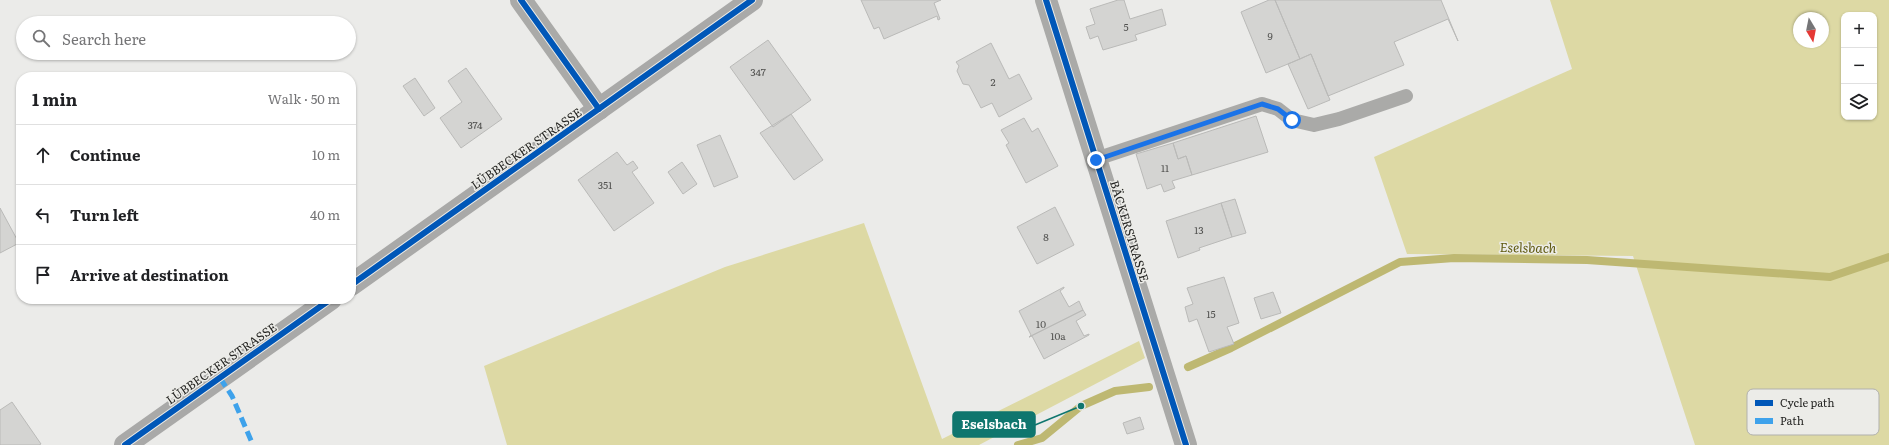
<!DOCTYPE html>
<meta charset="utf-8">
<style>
:root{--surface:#fff;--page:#f6f6f6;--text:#202124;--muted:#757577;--line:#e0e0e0}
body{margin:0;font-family:Literata,serif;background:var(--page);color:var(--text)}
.controls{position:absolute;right:12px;top:12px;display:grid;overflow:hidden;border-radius:8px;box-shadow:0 1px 3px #0004}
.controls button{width:36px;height:36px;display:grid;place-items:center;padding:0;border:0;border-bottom:1px solid var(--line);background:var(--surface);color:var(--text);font:20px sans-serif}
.compass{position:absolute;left:1793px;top:12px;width:36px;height:36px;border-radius:50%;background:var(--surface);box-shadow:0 1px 3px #0004;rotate:170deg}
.stop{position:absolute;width:12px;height:12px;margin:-9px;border:3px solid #1a73e8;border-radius:50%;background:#fff}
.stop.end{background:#1a73e8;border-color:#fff;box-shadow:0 1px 4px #0008}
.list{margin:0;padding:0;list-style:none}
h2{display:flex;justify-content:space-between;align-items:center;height:52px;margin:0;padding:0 16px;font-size:17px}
h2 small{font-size:13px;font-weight:400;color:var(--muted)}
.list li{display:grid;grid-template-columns:26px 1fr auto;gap:12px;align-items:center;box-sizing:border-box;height:60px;padding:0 16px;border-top:1px solid var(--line)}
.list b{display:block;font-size:15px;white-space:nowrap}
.list em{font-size:13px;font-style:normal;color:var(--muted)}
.icon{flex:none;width:22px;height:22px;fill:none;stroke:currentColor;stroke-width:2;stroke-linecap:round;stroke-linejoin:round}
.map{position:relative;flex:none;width:1889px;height:445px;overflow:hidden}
.search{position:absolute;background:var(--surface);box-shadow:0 1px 3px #0004;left:16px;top:16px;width:340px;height:44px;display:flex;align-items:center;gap:10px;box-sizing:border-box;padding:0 14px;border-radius:22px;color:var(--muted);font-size:15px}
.panel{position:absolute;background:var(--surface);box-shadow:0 1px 3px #0004;left:16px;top:72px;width:340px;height:232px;border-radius:16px}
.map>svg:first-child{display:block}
</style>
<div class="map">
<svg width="1889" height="445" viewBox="0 0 1889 445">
<rect width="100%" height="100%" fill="#ebebe9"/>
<path fill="#ddd9a4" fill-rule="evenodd" d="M 1550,0 L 1889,0 L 1889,445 L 1695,445 L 1633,256 L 1407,254 L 1374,157 L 1572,69 ZM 1844,15 L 1874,15 L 1874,117 L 1844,117 ZM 1799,18 L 1823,18 L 1823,42 L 1799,42 Z
M 864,223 L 942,439 L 1139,341 L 1145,358 L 979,445 L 507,445 L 484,366 L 725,267 Z"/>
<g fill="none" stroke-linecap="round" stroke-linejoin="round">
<path stroke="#beb872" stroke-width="8" d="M 1188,367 L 1231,348 L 1400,262 L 1454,258 L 1587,260 L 1830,277 L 1889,257
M 1018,445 L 1042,438 L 1081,406 L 1115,391 L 1149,387"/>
</g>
<path fill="#d4d4d2" stroke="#babab8" d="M 861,0 L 941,0 L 934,3 L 940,19 L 938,20 L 937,16 L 884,39 L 879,27 L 874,29 Z
M 1118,0 L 1124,0 L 1130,19 L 1162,9 L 1166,25 L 1135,35 L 1137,40 L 1103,50 L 1098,36 L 1090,39 L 1086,27 L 1095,24 L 1090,9 Z
M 1269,0 L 1275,0 L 1300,59 L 1266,73 L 1241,12 Z
M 1275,0 L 1441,0 L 1458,41 L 1448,19 L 1394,42 L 1404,65 L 1328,96 L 1311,54 L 1300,59 Z
M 768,40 L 811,100 L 773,127 L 730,67 Z
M 991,43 L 1009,79 L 1019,74 L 1032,99 L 999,117 L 992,103 L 981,108 L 969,85 L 963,84 L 957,71 L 959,66 L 956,62 Z
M 1311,54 L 1330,100 L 1308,109 L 1288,64 Z
M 466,68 L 502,119 L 461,148 L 440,118 L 462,102 L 448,81 Z
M 415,78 L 435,108 L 424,116 L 403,86 Z
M 791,114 L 823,160 L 794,180 L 760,133 Z
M 1256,116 L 1268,152 L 1192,175 L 1186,156 L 1178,159 L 1173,143 Z
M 1024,118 L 1032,132 L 1038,128 L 1058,166 L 1026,183 L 1006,145 L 1009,143 L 1001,130 Z
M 720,135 L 738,177 L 714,187 L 697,145 Z
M 1173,143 L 1178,159 L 1186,156 L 1192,175 L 1172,181 L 1175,188 L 1164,192 L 1161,184 L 1147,189 L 1136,154 Z
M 617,152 L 627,165 L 633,161 L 638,168 L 632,172 L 654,203 L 614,231 L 578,180 Z
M 682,162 L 697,184 L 683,194 L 668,172 Z
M 1235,199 L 1246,233 L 1232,237 L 1221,203 Z
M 1221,203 L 1232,237 L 1199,248 L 1200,250 L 1178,258 L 1166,221 Z
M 1055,207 L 1074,245 L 1037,264 L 1017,227 Z
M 0,208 L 19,243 L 0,253 Z
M 1224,277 L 1239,323 L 1227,327 L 1234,344 L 1209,352 L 1197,319 L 1189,322 L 1185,307 L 1193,304 L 1187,288 Z
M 1064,287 L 1064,288 L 1060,291 L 1069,307 L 1079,301 L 1083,310 L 1029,337 L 1031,335 L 1019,311 Z
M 1273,292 L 1281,313 L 1261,319 L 1254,298 Z
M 1083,310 L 1086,315 L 1076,321 L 1084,336 L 1089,334 L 1089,335 L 1044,359 L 1032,336 L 1029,337 Z
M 12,402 L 41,444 L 39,445 L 0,445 L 0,410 Z
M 1140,417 L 1144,429 L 1127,434 L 1123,423 Z"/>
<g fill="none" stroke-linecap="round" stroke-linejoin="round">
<path stroke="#aaaaa8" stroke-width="14" d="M 1096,159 L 1262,104 L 1278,109 L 1292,120 L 1314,125 L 1339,119 L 1406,96"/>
<path stroke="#aaaaa8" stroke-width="22" d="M 521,0 L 599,109
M 1046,0 L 1186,445"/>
<path stroke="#a9a9a8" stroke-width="22" d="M 351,285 L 752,0
M 125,445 L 331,299"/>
<path stroke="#3ea2eb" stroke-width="5" stroke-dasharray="10 5" stroke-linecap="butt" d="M 220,378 L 232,396 L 253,445"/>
<defs>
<path id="cycleway" d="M 521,0 L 599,109
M 1046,0 L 1186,445
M 351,285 L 752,0
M 125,445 L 331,299"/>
</defs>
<use href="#cycleway" stroke="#ecece8" stroke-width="8"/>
<use href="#cycleway" stroke="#0057b8" stroke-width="6"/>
</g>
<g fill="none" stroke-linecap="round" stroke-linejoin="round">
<path stroke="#1a73e8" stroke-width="5" d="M 1096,160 L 1262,104 L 1278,109 L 1292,120"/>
</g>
<g text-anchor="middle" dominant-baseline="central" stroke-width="3" stroke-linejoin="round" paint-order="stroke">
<g font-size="10" fill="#525250">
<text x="1126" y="26">5</text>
<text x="1270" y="35">9</text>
<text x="758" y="71">347</text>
<text x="993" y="81">2</text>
<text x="475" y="124">374</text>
<text x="1165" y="167">11</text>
<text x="605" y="184">351</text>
<text x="1199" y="229">13</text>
<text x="1046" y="236">8</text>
<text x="1211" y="313">15</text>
<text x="1041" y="323">10</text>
<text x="1058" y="335">10a</text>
</g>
<g font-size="12" fill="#262624" stroke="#ecece8">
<text transform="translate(526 148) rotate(-35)">LÜBBECKER STRASSE</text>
<text transform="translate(1130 231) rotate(73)">BÄCKERSTRASSE</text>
<text transform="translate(221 363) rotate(-35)">LÜBBECKER STRASSE</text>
</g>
<g font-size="13" font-style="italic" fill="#5e580d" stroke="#ecece8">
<text transform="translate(1528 247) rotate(1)">Eselsbach</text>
</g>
</g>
<rect x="1747" y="389" width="132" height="46" rx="6" fill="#ecece8" stroke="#b1b1ad" stroke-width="1"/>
<rect x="1755" y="400" width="18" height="6" fill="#0057b8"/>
<rect x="1755" y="418" width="18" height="6" fill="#3ea2eb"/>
<g font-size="11" fill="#262624">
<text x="1780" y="407">Cycle path</text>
<text x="1780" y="425">Path</text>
</g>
<path fill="none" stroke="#0f766e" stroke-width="1.5" d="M1081 406L1035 425"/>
<circle fill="#0f766e" stroke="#ecece8" stroke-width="1.5" cx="1081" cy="406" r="4"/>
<rect fill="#0f766e" stroke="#0f766e" stroke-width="1.5" x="953" y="412" width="82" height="25" rx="4"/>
<g font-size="13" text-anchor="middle" font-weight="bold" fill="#fff">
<text x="994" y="429">Eselsbach</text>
</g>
</svg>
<div class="controls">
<button>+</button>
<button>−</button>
<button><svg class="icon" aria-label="layers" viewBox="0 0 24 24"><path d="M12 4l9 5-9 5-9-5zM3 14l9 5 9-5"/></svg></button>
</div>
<svg class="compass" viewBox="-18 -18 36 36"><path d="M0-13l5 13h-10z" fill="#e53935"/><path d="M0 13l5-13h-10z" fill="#757577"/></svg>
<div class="stop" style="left:1292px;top:120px"></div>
<div class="stop end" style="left:1096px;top:160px"></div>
<div class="search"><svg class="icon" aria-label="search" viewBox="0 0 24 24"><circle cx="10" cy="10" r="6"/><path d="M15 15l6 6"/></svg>Search here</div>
<section class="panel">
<h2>1 min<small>Walk · 50 m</small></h2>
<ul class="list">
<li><svg class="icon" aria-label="ahead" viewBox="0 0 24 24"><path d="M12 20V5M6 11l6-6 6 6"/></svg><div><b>Continue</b></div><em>10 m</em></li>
<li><svg class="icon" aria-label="left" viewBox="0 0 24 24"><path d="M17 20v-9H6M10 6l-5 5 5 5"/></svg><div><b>Turn left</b></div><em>40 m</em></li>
<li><svg class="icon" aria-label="arrive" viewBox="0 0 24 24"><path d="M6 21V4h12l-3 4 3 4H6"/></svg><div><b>Arrive at destination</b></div></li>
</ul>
</section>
</div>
